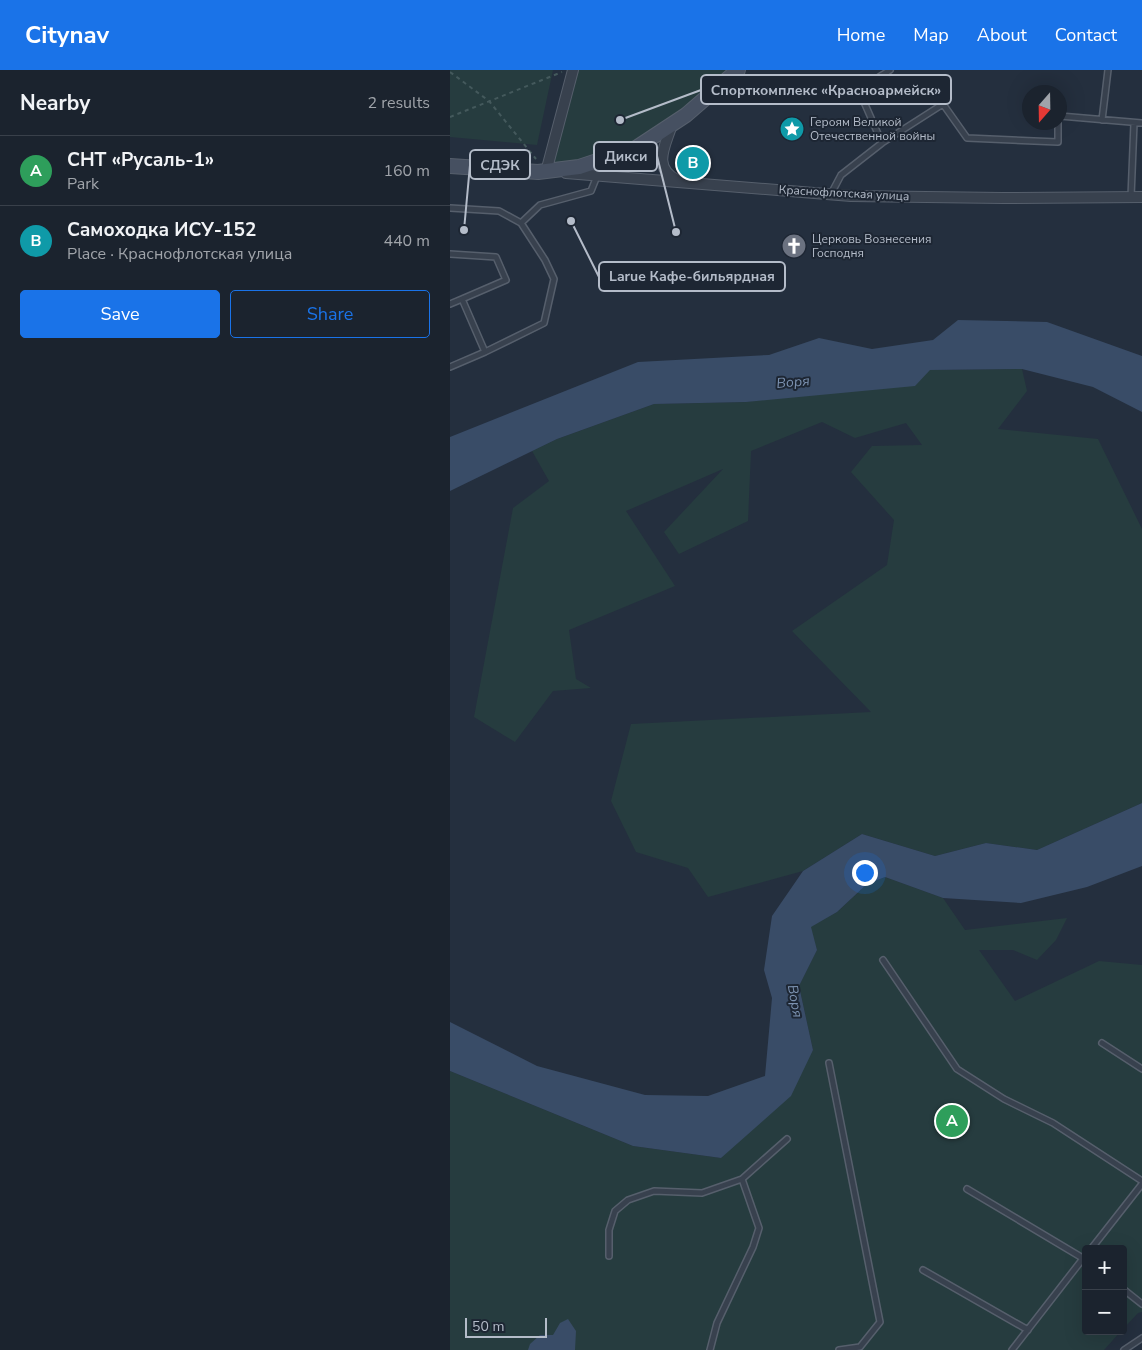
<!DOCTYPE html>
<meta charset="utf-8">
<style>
:root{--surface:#1b232e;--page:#282f3a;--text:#f1f3f6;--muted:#a0a4aa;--line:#39404a;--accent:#1a73e8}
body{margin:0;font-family:"Nunito Sans",sans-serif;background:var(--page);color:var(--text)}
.controls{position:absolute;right:15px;bottom:15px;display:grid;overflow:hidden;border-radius:5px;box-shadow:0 5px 20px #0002}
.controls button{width:45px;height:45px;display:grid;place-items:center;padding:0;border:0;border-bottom:1px solid var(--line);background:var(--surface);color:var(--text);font:25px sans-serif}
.compass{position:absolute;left:572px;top:15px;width:45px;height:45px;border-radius:50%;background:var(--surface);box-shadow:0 5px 20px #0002;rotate:200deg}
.scale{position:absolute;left:15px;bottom:12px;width:82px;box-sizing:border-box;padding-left:5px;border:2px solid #b4bcc9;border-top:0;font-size:14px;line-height:18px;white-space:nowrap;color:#b4bcc9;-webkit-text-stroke:4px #1d2633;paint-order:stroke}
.you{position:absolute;left:414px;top:802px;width:18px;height:18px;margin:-12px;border:4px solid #fff;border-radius:50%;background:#1a73e8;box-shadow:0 0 0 8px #1a73e833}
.badge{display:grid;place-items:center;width:32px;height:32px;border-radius:50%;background:var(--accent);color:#fff;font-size:16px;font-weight:700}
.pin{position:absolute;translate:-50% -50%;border:2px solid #fff;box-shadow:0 1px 5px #0006}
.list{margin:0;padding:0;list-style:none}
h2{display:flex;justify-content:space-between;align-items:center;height:65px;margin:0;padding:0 20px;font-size:21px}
h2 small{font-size:16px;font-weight:400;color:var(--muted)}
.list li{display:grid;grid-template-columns:32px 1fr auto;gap:15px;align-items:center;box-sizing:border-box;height:70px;padding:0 20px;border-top:1px solid var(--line)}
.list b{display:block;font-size:19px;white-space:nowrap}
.list p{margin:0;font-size:16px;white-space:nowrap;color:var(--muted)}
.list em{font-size:16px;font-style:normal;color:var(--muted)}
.actions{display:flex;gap:10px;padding:15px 20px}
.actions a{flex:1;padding:11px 0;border:1px solid var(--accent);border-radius:5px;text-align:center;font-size:18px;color:var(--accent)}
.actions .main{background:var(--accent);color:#fff}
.map{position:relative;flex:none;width:692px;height:1280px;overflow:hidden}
header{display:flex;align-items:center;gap:30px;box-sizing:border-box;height:70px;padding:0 25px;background:var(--accent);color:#fff}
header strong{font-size:24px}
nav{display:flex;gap:28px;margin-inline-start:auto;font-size:18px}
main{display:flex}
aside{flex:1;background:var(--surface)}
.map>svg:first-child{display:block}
</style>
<header>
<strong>Citynav</strong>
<nav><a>Home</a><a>Map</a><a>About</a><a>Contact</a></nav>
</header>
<main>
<aside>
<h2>Nearby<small>2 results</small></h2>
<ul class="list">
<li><span class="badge" style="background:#2e9e5b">A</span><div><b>СНТ «Русаль-1»</b><p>Park</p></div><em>160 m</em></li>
<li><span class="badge" style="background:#0f9aa8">B</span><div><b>Самоходка ИСУ-152</b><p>Place · Краснофлотская улица</p></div><em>440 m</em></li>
</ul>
<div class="actions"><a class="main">Save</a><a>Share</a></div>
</aside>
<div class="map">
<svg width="692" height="1280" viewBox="0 0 692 1280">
<rect width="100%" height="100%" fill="#242f3e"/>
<path fill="#263c3f" d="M 0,0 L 103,0 L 87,75 L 0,67 Z
M 123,0 L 287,0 L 186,78 L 96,102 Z
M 572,299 L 577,321 L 548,359 L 648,369 L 692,459 L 692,733 L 587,780 L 536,773 L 485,786 L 412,764 L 353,801 L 258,827 L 238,798 L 186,782 L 161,731 L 181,654 L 421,642 L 342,561 L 437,495 L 444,450 L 401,402 L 422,376 L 472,375 L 456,353 L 405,368 L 372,352 L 301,381 L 298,451 L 229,484 L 214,462 L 273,399 L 176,441 L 225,516 L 119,560 L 126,609 L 141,618 L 103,621 L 65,672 L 24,647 L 63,438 L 99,411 L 82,381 L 107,369 L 204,334 L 296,332 L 480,300 Z
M 435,807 L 493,828 L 515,860 L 617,848 L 606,870 L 587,890 L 563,880 L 529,880 L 565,931 L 649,891 L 692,895 L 692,1242 L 688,1243 L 673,1259 L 673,1179 L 636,1179 L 636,1261 L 671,1261 L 654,1280 L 0,1280 L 0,1001 L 183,1076 L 271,1088 L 363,980 L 349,916 L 367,880 L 360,857 L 387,842 L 417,814 Z"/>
<path fill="#394c67" d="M 508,250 L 597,252 L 692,286 L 692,342 L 643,317 L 572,299 L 480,300 L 465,316 L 296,332 L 204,334 L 107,369 L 0,421 L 0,367 L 188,292 L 319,285 L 369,268 L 422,279 L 483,270 Z
M 692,733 L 692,796 L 637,817 L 571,833 L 493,828 L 435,807 L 417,814 L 387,842 L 361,857 L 367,880 L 349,916 L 363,980 L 341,1026 L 271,1088 L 183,1076 L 0,1001 L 0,952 L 87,996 L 195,1025 L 258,1026 L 315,1006 L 322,928 L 314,900 L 322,846 L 353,801 L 412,764 L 485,786 L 536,773 L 587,780 Z
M 118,1249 L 126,1261 L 125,1280 L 78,1280 L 80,1274 L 90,1265 L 103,1265 L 110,1253 Z"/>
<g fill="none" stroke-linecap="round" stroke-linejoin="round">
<defs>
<path id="service" d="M 610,46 L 692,53
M 652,50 L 658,0
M 432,73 L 493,34 L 517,68 L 608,72 L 608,52
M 381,124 L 391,105 L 432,73 L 414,32 C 413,13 426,10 440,0
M 681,127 L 684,53
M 0,138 L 49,141 L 71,153 L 90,135 L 141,121 L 147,106
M 0,184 L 46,187 L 56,210 L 12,229
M 0,234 L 12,229 L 35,282 L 0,297
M 35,282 L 94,253 L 104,209 L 95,190 L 71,153
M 433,890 L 507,999 L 554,1029 L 603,1053 L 692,1111
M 652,973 L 692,999
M 379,993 L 430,1252 L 410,1277 L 389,1280
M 292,1109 L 337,1069
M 517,1119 L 636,1190
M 641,1179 L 692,1114
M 159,1186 L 159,1160 L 165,1141 L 178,1130 L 204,1121 L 252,1123 L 292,1109 L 309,1158 L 303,1177 L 267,1253 L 260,1280
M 473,1200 L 578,1260
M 673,1219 L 692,1234
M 562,1280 L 635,1186
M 674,1280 L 692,1268"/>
<path id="minor" d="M 222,54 C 216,75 201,97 227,110
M 102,102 L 96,102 L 123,0
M 116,103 L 401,126 L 552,128 L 692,127"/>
<path id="secondary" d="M 0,96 L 88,102 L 129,97 L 186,78 L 236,45 L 288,0"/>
</defs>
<use href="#service" stroke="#565f6c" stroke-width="8"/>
<use href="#minor" stroke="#565f6c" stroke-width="12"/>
<use href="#secondary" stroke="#565f6c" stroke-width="16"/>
<path stroke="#44595c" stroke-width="2" stroke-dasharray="4 4" stroke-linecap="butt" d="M 0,2 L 39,31 L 86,89
M 0,47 L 112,2"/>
<use href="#service" stroke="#38414e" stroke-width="5"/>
<use href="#minor" stroke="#38414e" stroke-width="10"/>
<use href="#secondary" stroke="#465061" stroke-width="14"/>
</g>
<defs>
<symbol id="sight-disc" viewBox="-11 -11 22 22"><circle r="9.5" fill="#0f9aa8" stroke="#1d2633"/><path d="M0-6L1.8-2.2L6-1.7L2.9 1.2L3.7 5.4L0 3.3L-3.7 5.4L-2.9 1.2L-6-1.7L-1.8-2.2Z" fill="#fff"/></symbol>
<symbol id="church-disc" viewBox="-11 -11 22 22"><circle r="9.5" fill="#6b7280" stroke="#1d2633"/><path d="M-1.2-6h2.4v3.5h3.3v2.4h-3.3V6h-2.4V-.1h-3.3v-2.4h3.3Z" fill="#fff"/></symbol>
</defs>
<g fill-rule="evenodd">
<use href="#sight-disc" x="328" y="45" width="28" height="28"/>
<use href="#church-disc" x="330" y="162" width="28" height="28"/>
</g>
<g text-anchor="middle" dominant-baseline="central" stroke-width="4" stroke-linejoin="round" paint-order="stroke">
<g font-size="12" fill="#b4bcc9" stroke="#1d2633" text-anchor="start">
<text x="360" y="52">Героям Великой<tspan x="360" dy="14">Отечественной войны</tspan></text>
<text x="362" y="169">Церковь Вознесения<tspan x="362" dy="14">Господня</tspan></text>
</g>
<g font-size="12" fill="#b4bcc9" stroke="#1d2633">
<text transform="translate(394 123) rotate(3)">Краснофлотская улица</text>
</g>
<g font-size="14" font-style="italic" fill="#7c92b1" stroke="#1d2633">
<text transform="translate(343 312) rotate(-5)">Воря</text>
<text transform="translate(345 931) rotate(80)">Воря</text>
</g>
</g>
<path fill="none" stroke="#b4bcc9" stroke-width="2" d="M170 50L251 20M226 162L207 86M14 160L20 95M121 151L149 207"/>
<g fill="#b4bcc9" stroke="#1d2633" stroke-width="2">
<circle cx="170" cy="50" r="5"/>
<circle cx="226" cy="162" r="5"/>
<circle cx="14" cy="160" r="5"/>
<circle cx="121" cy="151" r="5"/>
</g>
<g fill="#1d2633" stroke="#b4bcc9" stroke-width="2">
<rect x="251" y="5" width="250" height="29" rx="5"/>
<rect x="144" y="72" width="63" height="29" rx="5"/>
<rect x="20" y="80" width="60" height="29" rx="5"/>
<rect x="149" y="192" width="186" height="29" rx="5"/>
</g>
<g font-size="14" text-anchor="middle" font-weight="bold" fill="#b4bcc9">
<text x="376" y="25">Спорткомплекс «Красноармейск»</text>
<text x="176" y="91">Дикси</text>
<text x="50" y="100">СДЭК</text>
<text x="242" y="211">Larue Кафе-бильярдная</text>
</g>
</svg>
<div class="controls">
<button>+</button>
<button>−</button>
</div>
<svg class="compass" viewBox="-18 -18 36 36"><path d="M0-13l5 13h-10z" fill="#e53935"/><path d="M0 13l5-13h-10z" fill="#a0a4aa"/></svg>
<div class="scale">50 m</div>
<div class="you"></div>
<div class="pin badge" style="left:502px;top:1051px;background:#2e9e5b">A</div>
<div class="pin badge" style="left:243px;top:93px;background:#0f9aa8">B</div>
</div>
</main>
